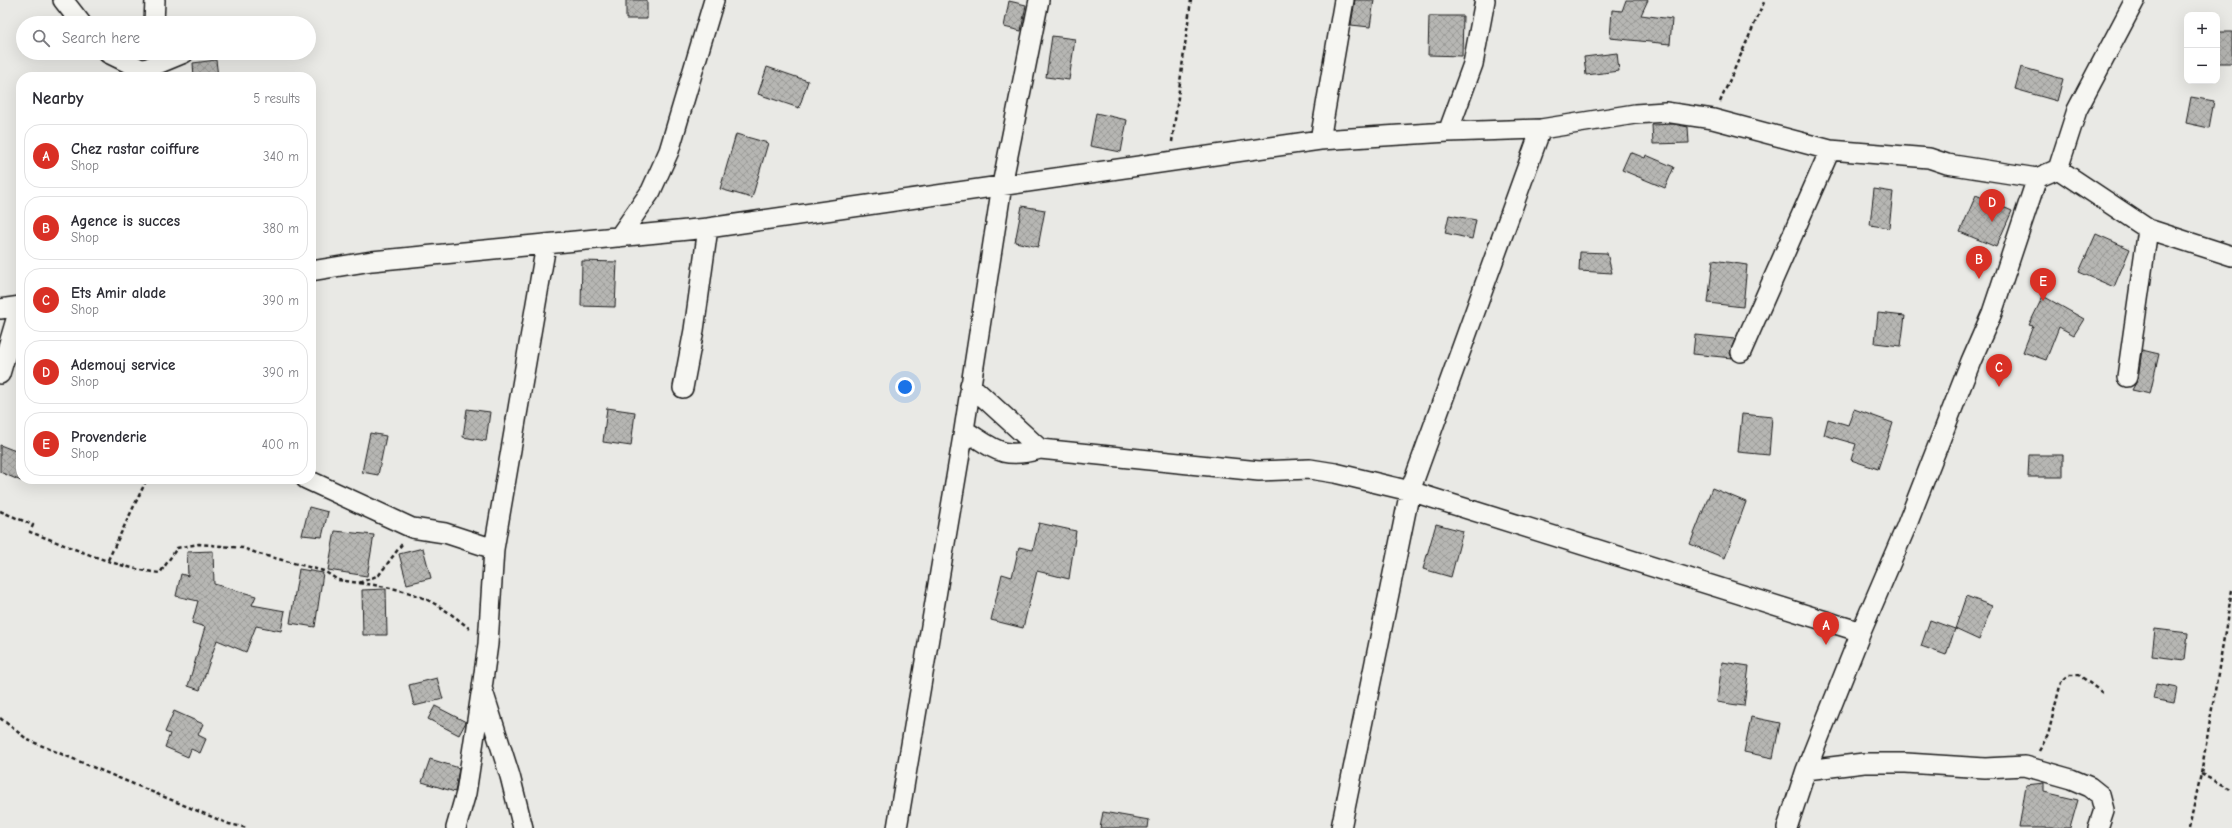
<!DOCTYPE html>
<meta charset="utf-8">
<style>
:root{--surface:#fff;--page:#f7f7f7;--text:#2b2b33;--muted:#7c7c81;--line:#e1e1e2;--accent:#d93025}
body{margin:0;font-family:"Comic Neue",sans-serif;background:var(--page);color:var(--text)}
.controls{position:absolute;right:12px;top:12px;display:grid;overflow:hidden;border-radius:8px;box-shadow:0 4px 16px #0002}
.controls button{width:36px;height:36px;display:grid;place-items:center;padding:0;border:0;border-bottom:1px solid var(--line);background:var(--surface);color:var(--text);font:20px sans-serif}
.you{position:absolute;left:905px;top:387px;width:14px;height:14px;margin:-10px;border:3px solid #fff;border-radius:50%;background:#1a73e8;box-shadow:0 0 0 6px #1a73e833}
.badge{display:grid;place-items:center;width:26px;height:26px;border-radius:50%;background:var(--accent);color:#fff;font-size:13px;font-weight:700}
.pin{position:absolute;translate:-50% -33px;filter:drop-shadow(0 1px 2px #0008)}
.pin::after{content:'';position:absolute;top:21px;width:14px;height:12px;background:inherit;clip-path:polygon(0 0,100% 0,50% 100%)}
.list{margin:0;padding:0;list-style:none}
h2{display:flex;justify-content:space-between;align-items:center;height:52px;margin:0;padding:0 16px;font-size:17px}
h2 small{font-size:13px;font-weight:400;color:var(--muted)}
.list li{display:grid;grid-template-columns:26px 1fr auto;gap:12px;align-items:center;box-sizing:border-box;height:64px;margin:0 8px 8px;padding:0 8px;border:1px solid var(--line);border-radius:16px}
.list b{display:block;font-size:15px;white-space:nowrap}
.list p{margin:0;font-size:13px;white-space:nowrap;color:var(--muted)}
.list em{font-size:13px;font-style:normal;color:var(--muted)}
.icon{flex:none;width:22px;height:22px;fill:none;stroke:currentColor;stroke-width:2;stroke-linecap:round;stroke-linejoin:round}
.map{position:relative;flex:none;width:2232px;height:828px;overflow:hidden}
.search{position:absolute;background:var(--surface);box-shadow:0 4px 16px #0002;left:16px;top:16px;width:300px;height:44px;display:flex;align-items:center;gap:10px;box-sizing:border-box;padding:0 14px;border-radius:22px;color:var(--muted);font-size:15px}
.panel{position:absolute;background:var(--surface);box-shadow:0 4px 16px #0002;left:16px;top:72px;width:300px;height:412px;border-radius:16px}
.map>svg:first-child{display:block}
</style>
<div class="map">
<svg width="2232" height="828" viewBox="0 0 2232 828">
<defs>
<pattern id="building-cross-hatch" width="8" height="8" patternUnits="userSpaceOnUse"><rect width="8" height="8" fill="#b6b6b3"/><path d="M0 0l8 8M0 8l8-8" fill="none" stroke="#9c9c99"/></pattern>
</defs>
<rect width="100%" height="100%" fill="#e9e9e5"/>
<filter id="ink" filterUnits="userSpaceOnUse"><feTurbulence type="fractalNoise" baseFrequency=".025" numOctaves="2"/><feDisplacementMap in="SourceGraphic" scale="8" xChannelSelector="R" yChannelSelector="G"/><feConvolveMatrix kernelMatrix="1 2 1 2 8 2 1 2 1" color-interpolation-filters="sRGB"/></filter>
<g filter="url(#ink)">
<path fill="url(#building-cross-hatch)" stroke="#1c1c1c" d="M 626,0 L 647,0 L 647,19 L 626,19 Z
M 1355,0 L 1374,0 L 1370,27 L 1351,25 Z
M 1626,0 L 1648,0 L 1641,15 L 1672,19 L 1670,44 L 1610,38 L 1612,10 L 1622,11 Z
M 1009,1 L 1026,5 L 1021,31 L 1004,27 Z
M 1429,16 L 1463,16 L 1462,56 L 1428,55 Z
M 2217,32 L 2232,32 L 2232,63 L 2217,63 Z
M 1052,36 L 1075,39 L 1069,80 L 1046,77 Z
M 1617,53 L 1619,71 L 1586,75 L 1584,57 Z
M 216,60 L 218,77 L 194,77 L 193,63 Z
M 767,67 L 808,81 L 799,108 L 758,94 Z
M 2021,67 L 2063,79 L 2057,101 L 2015,89 Z
M 2191,97 L 2214,101 L 2209,128 L 2186,123 Z
M 1096,113 L 1127,120 L 1121,152 L 1090,146 Z
M 1674,124 L 1688,127 L 1689,143 L 1653,144 L 1652,125 Z
M 736,134 L 768,143 L 752,198 L 720,189 Z
M 1630,152 L 1645,158 L 1646,155 L 1674,167 L 1665,188 L 1622,170 Z
M 1874,189 L 1893,192 L 1889,228 L 1870,225 Z
M 1976,195 L 2012,211 L 1996,247 L 1960,232 Z
M 1022,206 L 1045,210 L 1038,247 L 1015,242 Z
M 1449,215 L 1476,220 L 1472,239 L 1445,233 Z
M 2096,234 L 2130,249 L 2114,287 L 2079,272 Z
M 1580,252 L 1607,253 L 1612,273 L 1579,271 Z
M 1713,260 L 1747,265 L 1743,307 L 1708,303 Z
M 582,261 L 617,262 L 615,307 L 581,306 Z
M 2043,296 L 2084,319 L 2074,335 L 2059,327 L 2046,360 L 2023,352 L 2033,326 L 2029,325 Z
M 1878,313 L 1905,316 L 1901,346 L 1875,343 Z
M 1695,335 L 1735,339 L 1730,353 L 1732,358 L 1693,354 Z
M 2142,350 L 2159,354 L 2150,394 L 2132,390 L 2138,379 Z
M 607,408 L 635,412 L 631,446 L 603,442 Z
M 467,409 L 490,412 L 486,441 L 463,437 Z
M 1854,409 L 1893,423 L 1878,469 L 1851,460 L 1856,444 L 1824,435 L 1828,419 L 1848,425 Z
M 1742,414 L 1772,417 L 1769,455 L 1738,452 Z
M 370,433 L 386,436 L 378,475 L 362,472 Z
M 0,445 L 21,453 L 21,481 L 0,472 Z
M 2029,455 L 2063,455 L 2063,477 L 2028,477 Z
M 1712,488 L 1746,502 L 1725,558 L 1690,544 Z
M 309,507 L 328,512 L 322,537 L 302,535 Z
M 1039,523 L 1076,531 L 1069,579 L 1037,571 L 1023,628 L 991,620 L 1002,574 L 1012,577 L 1019,547 L 1033,550 Z
M 1436,524 L 1463,531 L 1451,577 L 1423,569 Z
M 335,531 L 374,535 L 367,576 L 328,570 Z
M 423,548 L 431,578 L 407,584 L 399,554 Z
M 213,551 L 214,584 L 256,596 L 252,605 L 285,611 L 281,631 L 256,626 L 246,652 L 217,640 L 200,690 L 188,686 L 205,627 L 192,623 L 198,601 L 176,596 L 181,574 L 188,576 L 187,552 Z
M 299,569 L 323,573 L 315,627 L 290,623 Z
M 386,589 L 387,635 L 363,635 L 362,590 Z
M 1966,596 L 1992,606 L 1979,640 L 1955,629 Z
M 1930,620 L 1955,629 L 1946,655 L 1921,646 Z
M 2155,629 L 2188,633 L 2185,660 L 2152,656 Z
M 1722,662 L 1749,666 L 1744,706 L 1717,702 Z
M 437,678 L 443,699 L 414,706 L 409,685 Z
M 2156,684 L 2177,688 L 2174,703 L 2153,699 Z
M 435,706 L 466,722 L 459,735 L 428,719 Z
M 174,711 L 203,724 L 198,735 L 206,739 L 200,753 L 191,749 L 188,757 L 165,747 L 170,734 L 165,732 Z
M 1751,717 L 1780,723 L 1773,758 L 1744,752 Z
M 430,759 L 459,768 L 455,792 L 422,782 Z
M 2044,783 L 2044,792 L 2078,800 L 2070,828 L 2019,828 L 2026,785 Z
M 1103,812 L 1149,820 L 1148,828 L 1100,828 Z"/>
<g fill="none" stroke-linecap="round" stroke-linejoin="round">
<defs>
<path id="minor" d="M 63,0 L 81,23
M 154,23 L 155,0
M 108,53 L 143,70 L 184,53
M 1448,132 L 1473,64 L 1485,0
M 1320,140 L 1344,0
M 2058,169 L 2148,229 L 2232,256
M 619,237 L 651,191 L 669,151 L 714,0
M 311,271 L 372,261 L 708,228 L 1320,140 L 1448,132 L 1541,129 L 1635,114 L 1665,112 L 1713,119 L 1830,150 L 1929,158 L 1947,164 L 2037,178
M 0,309 L 21,306
M 1741,352 L 1830,150
M 0,374 L 20,306
M 2127,377 L 2148,229
M 970,385 L 1040,449 L 1259,471 L 1310,469 L 1335,473 L 1410,491 L 1861,632
M 683,388 L 694,330 L 708,228
M 964,430 C 995,449 1002,460 1040,449
M 306,479 L 412,528 L 445,533 L 494,549
M 1806,770 L 1864,763 L 1906,763 L 1985,768 L 2025,766 L 2071,779 L 2090,787 L 2100,795 L 2104,810 L 2098,828
M 456,828 L 466,793 L 481,694
M 523,828 L 510,776 L 482,688 L 488,644 L 494,549 L 546,245
M 897,828 L 964,430 L 1002,185 L 1039,0
M 1341,828 L 1410,491 L 1541,129
M 1787,828 L 1806,770 L 1861,632 L 1906,527 L 1971,361 L 1992,313 L 2037,178 L 2058,169 L 2077,110 L 2135,0"/>
</defs>
<use href="#minor" stroke="#1c1c1c" stroke-width="22"/>
<path stroke="#1c1c1c" stroke-width="2.5" stroke-dasharray="4 3" stroke-linecap="butt" d="M 1720,102 L 1765,0
M 1172,142 L 1191,0
M 0,511 L 33,525 L 30,532 C 72,547 115,568 160,573 L 177,548 L 199,544 L 243,548 L 259,554 L 324,571 L 338,580 L 359,583 L 379,575 L 402,544
M 108,560 L 147,479
M 359,583 C 409,589 432,597 470,629
M 0,718 L 28,740 L 229,824 L 248,828
M 2039,751 L 2048,735 L 2061,682 L 2069,675 L 2079,675 L 2104,694
M 2201,774 L 2232,790
M 2189,828 L 2201,774 L 2232,590"/>
<use href="#minor" stroke="#f6f6f2" stroke-width="19"/>
</g>
</g>
</svg>
<div class="controls">
<button>+</button>
<button>−</button>
</div>
<div class="you"></div>
<div class="pin badge" style="left:1826px;top:645px">A</div>
<div class="pin badge" style="left:1979px;top:279px">B</div>
<div class="pin badge" style="left:1999px;top:387px">C</div>
<div class="pin badge" style="left:1992px;top:222px">D</div>
<div class="pin badge" style="left:2043px;top:301px">E</div>
<div class="search"><svg class="icon" aria-label="search" viewBox="0 0 24 24"><circle cx="10" cy="10" r="6"/><path d="M15 15l6 6"/></svg>Search here</div>
<section class="panel">
<h2>Nearby<small>5 results</small></h2>
<ul class="list">
<li><span class="badge">A</span><div><b>Chez rastar coiffure</b><p>Shop</p></div><em>340 m</em></li>
<li><span class="badge">B</span><div><b>Agence is succes</b><p>Shop</p></div><em>380 m</em></li>
<li><span class="badge">C</span><div><b>Ets Amir alade</b><p>Shop</p></div><em>390 m</em></li>
<li><span class="badge">D</span><div><b>Ademouj service</b><p>Shop</p></div><em>390 m</em></li>
<li><span class="badge">E</span><div><b>Provenderie</b><p>Shop</p></div><em>400 m</em></li>
</ul>
</section>
</div>
